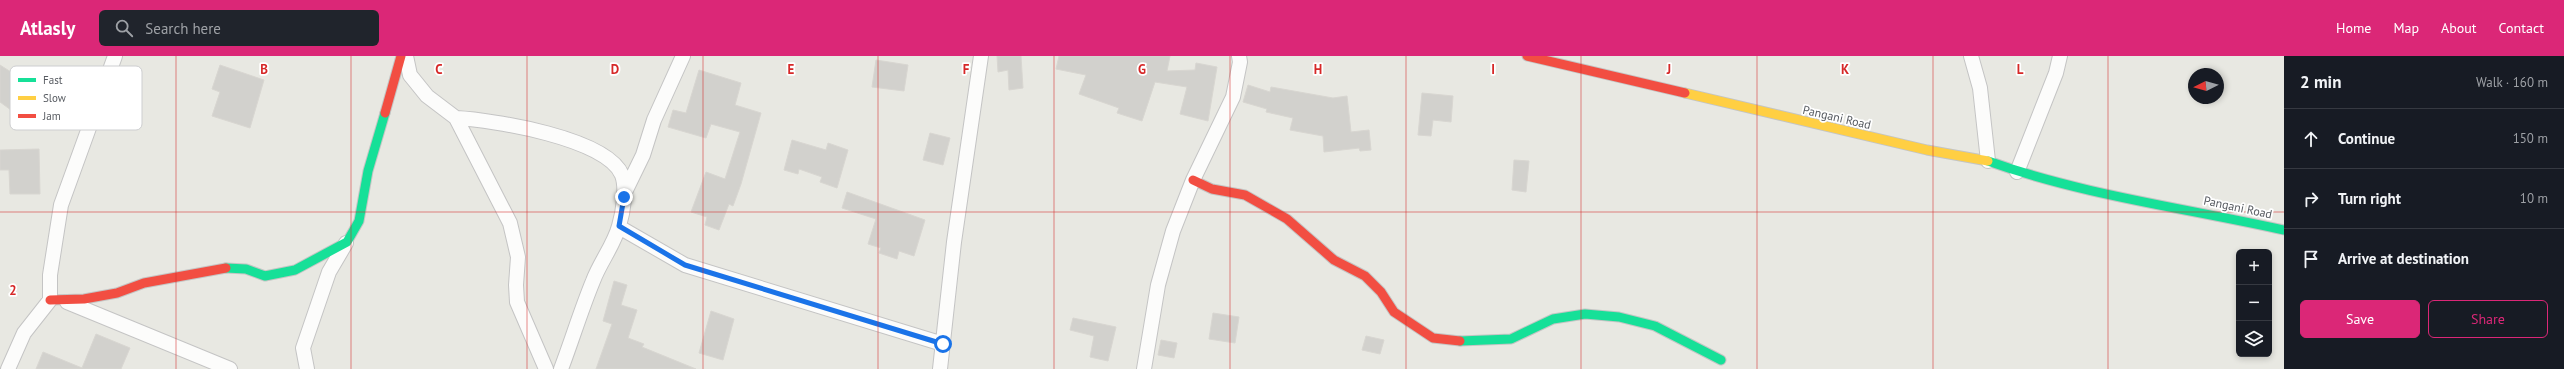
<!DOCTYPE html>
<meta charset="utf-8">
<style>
:root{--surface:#171b24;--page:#20242c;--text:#f1f3f6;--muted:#9ea1a6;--line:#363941;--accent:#db2777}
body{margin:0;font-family:"PT Sans",sans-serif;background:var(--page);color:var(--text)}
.controls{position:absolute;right:12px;bottom:12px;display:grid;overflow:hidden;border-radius:6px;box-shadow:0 2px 6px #0003}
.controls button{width:36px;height:36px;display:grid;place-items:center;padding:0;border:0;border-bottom:1px solid var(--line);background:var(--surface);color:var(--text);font:20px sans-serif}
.compass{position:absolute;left:2188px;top:12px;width:36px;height:36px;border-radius:50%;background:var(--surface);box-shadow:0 2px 6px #0003;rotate:265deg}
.stop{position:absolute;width:12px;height:12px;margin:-9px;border:3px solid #1a73e8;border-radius:50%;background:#fff}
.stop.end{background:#1a73e8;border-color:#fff;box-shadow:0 1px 4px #0008}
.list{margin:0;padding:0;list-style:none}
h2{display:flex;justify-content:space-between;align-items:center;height:52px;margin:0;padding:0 16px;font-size:17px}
h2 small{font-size:13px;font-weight:400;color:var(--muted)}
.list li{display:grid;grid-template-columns:26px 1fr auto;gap:12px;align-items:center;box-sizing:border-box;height:60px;padding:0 16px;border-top:1px solid var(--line)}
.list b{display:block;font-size:15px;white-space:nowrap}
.list em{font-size:13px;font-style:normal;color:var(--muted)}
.actions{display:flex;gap:8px;padding:12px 16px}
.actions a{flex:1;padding:9px 0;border:1px solid var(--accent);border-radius:6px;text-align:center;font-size:14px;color:var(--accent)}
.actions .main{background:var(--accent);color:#fff}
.icon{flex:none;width:22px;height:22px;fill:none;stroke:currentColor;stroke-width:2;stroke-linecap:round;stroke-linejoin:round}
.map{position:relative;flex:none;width:2284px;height:313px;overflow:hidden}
header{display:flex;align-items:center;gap:24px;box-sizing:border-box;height:56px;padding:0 20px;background:var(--accent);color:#fff}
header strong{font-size:19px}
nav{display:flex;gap:22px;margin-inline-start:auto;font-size:14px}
.search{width:280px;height:36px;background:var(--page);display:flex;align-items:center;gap:10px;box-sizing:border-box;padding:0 14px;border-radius:6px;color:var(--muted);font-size:15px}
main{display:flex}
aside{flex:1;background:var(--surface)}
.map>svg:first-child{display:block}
</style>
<header>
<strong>Atlasly</strong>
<div class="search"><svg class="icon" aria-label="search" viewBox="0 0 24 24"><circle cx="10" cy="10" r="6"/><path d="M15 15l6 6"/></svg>Search here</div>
<nav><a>Home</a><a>Map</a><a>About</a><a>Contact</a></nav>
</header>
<main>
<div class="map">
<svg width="2284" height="313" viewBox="0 0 2284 313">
<rect width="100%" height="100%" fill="#e8e8e2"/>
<path fill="#d2d1cd" stroke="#d8d6d1" d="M 997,0 L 1021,0 L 1023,32 L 1009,34 L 1008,14 L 998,16 Z
M 1059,0 L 1170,0 L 1167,15 L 1195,14 L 1196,7 L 1217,11 L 1208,65 L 1180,58 L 1187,31 L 1155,26 L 1142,65 L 1117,57 L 1119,52 L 1079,38 L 1086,19 L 1056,13 Z
M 876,4 L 908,9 L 904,35 L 872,31 Z
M 0,9 L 25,25 L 30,18 L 58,40 L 34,71 L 0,46 Z
M 220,9 L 264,24 L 250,72 L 212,60 L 220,36 L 212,33 Z
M 699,14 L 741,27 L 735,49 L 761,57 L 741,128 L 733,150 L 729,148 L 719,174 L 705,169 L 707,161 L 691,156 L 706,116 L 725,123 L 740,76 L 711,68 L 706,82 L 668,71 L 673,54 L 686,57 Z
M 1248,29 L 1270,36 L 1271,31 L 1333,42 L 1347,40 L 1351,76 L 1369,74 L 1371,94 L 1360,95 L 1359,92 L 1324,96 L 1323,80 L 1290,74 L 1293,62 L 1266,56 L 1267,53 L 1243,46 Z
M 1422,37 L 1453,40 L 1451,66 L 1433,64 L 1431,80 L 1418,79 Z
M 930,77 L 950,82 L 943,109 L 923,104 Z
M 792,84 L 826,94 L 828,87 L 848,94 L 837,132 L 820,126 L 822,121 L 799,113 L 798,118 L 784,114 Z
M 39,93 L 40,138 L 10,138 L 9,114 L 0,114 L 0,94 Z
M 1514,104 L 1529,105 L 1526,136 L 1512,134 Z
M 847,136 L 925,164 L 914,200 L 899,195 L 897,203 L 879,197 L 881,192 L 868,188 L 876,163 L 842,152 Z
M 614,225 L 627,229 L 621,249 L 637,254 L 628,282 L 644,288 L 642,291 L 696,313 L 596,313 L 612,268 L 603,265 Z
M 711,255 L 734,263 L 723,304 L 699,297 Z
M 1213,257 L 1239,261 L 1235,287 L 1209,283 Z
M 1073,262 L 1116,271 L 1108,305 L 1090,301 L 1094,280 L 1070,274 Z
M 96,278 L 130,292 L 121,313 L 36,313 L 43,296 L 82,312 Z
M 1366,280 L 1384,284 L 1380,298 L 1362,294 Z
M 1161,284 L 1177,287 L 1174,302 L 1158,299 Z"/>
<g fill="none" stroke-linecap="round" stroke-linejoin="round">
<defs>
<path id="street" d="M 406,0 L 410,19 L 427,40 L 456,62 L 510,167 L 518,201 L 516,229 L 517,246 L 546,313
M 1971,0 L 1980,32 L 1988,105
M 456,62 C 493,64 607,82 622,119 C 627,132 623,157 619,170 C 614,189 600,206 593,225 C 581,254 572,284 561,313
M 2017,116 L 2056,17 L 2060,0
M 624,138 L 643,99 L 654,64 L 683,0
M 619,171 L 685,209 L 943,288
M 67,246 L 230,313
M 8,313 L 24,277 L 50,244 L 50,219 L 61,149 L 115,0
M 307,313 L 303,292 L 329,216 L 346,187
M 940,313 L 954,186 L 981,0
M 1144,313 L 1158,229 L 1173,175 L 1193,124 L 1233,41 L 1240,6 L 1239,0"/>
<path id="fast" d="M 1988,105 C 2083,139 2185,152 2284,174
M 226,212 L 246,213 L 265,220 L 295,214 L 347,186 L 359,165 L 368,115 L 385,57
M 1460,285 L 1511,283 L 1553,263 L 1585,258 L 1619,261 L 1655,270 L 1721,304"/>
<path id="slow" d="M 1685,37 L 1927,94 L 1988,105"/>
<path id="jam" d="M 1527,0 L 1685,37
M 385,57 L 401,0
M 1193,124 L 1212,133 L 1245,139 L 1287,163 L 1334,204 L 1365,220 L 1381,236 L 1394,256 L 1433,282 L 1460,285
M 50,244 L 84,243 L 117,237 L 144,227 L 226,212"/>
</defs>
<use href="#street" stroke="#c4c4c4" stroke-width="16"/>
<use href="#fast" stroke="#c4c5c4" stroke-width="11"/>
<use href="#slow" stroke="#c4c5c4" stroke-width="11"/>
<use href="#jam" stroke="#c4c5c4" stroke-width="11"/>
<use href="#street" stroke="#fcfcfb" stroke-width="14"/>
<use href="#fast" stroke="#16e098" stroke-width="9"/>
<use href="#slow" stroke="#ffcf43" stroke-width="9"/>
<use href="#jam" stroke="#f24e42" stroke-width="9"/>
</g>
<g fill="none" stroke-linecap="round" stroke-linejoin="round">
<path stroke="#1a73e8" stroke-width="5" d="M 624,141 L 619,170 L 685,209 L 943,288"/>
</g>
<path fill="none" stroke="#d62828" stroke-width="1" stroke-opacity="0.55" d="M 176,0 L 176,313M 351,0 L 351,313M 527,0 L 527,313M 703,0 L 703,313M 878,0 L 878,313M 1054,0 L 1054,313M 1230,0 L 1230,313M 1406,0 L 1406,313M 1581,0 L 1581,313M 1757,0 L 1757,313M 1933,0 L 1933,313M 2108,0 L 2108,313M 0,156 L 2284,156"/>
<g text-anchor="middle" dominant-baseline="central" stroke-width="3.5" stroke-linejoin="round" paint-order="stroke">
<g font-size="12" fill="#575b61" stroke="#fff">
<text transform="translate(1837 61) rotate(13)">Pangani Road</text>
<text transform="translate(2238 151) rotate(12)">Pangani Road</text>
</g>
</g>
<rect x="10" y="10" width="132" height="64" rx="6" fill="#fff" stroke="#cdced0" stroke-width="1"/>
<rect x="18" y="22" width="18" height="4" fill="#16e098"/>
<rect x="18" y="40" width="18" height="4" fill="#ffcf43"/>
<rect x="18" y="58" width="18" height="4" fill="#f24e42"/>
<g font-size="11" fill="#575b61">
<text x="43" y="28">Fast</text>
<text x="43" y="46">Slow</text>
<text x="43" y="64">Jam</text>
</g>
<g font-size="13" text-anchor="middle" font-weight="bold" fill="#d62828" stroke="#fff" stroke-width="3.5" stroke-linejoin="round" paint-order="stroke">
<text x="264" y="18">B</text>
<text x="439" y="18">C</text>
<text x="615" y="18">D</text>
<text x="791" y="18">E</text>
<text x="966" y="18">F</text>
<text x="1142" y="18">G</text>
<text x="1318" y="18">H</text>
<text x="1493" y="18">I</text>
<text x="1669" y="18">J</text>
<text x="1845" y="18">K</text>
<text x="2020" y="18">L</text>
<text x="13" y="239">2</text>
</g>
</svg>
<div class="controls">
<button>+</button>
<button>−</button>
<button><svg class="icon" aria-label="layers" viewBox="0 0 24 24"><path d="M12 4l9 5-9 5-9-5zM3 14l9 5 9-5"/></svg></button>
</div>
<svg class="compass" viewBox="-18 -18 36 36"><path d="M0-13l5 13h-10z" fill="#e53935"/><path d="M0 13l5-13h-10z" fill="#9ea1a6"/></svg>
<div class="stop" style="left:943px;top:288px"></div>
<div class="stop end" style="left:624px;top:141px"></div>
</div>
<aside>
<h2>2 min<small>Walk · 160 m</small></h2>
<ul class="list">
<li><svg class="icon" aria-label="ahead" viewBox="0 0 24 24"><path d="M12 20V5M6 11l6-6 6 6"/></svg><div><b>Continue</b></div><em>150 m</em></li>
<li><svg class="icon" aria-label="right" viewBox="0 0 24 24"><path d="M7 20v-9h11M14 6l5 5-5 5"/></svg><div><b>Turn right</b></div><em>10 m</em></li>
<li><svg class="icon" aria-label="arrive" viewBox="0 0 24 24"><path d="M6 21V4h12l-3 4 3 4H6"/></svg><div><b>Arrive at destination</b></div></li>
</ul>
<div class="actions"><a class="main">Save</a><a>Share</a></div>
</aside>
</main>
